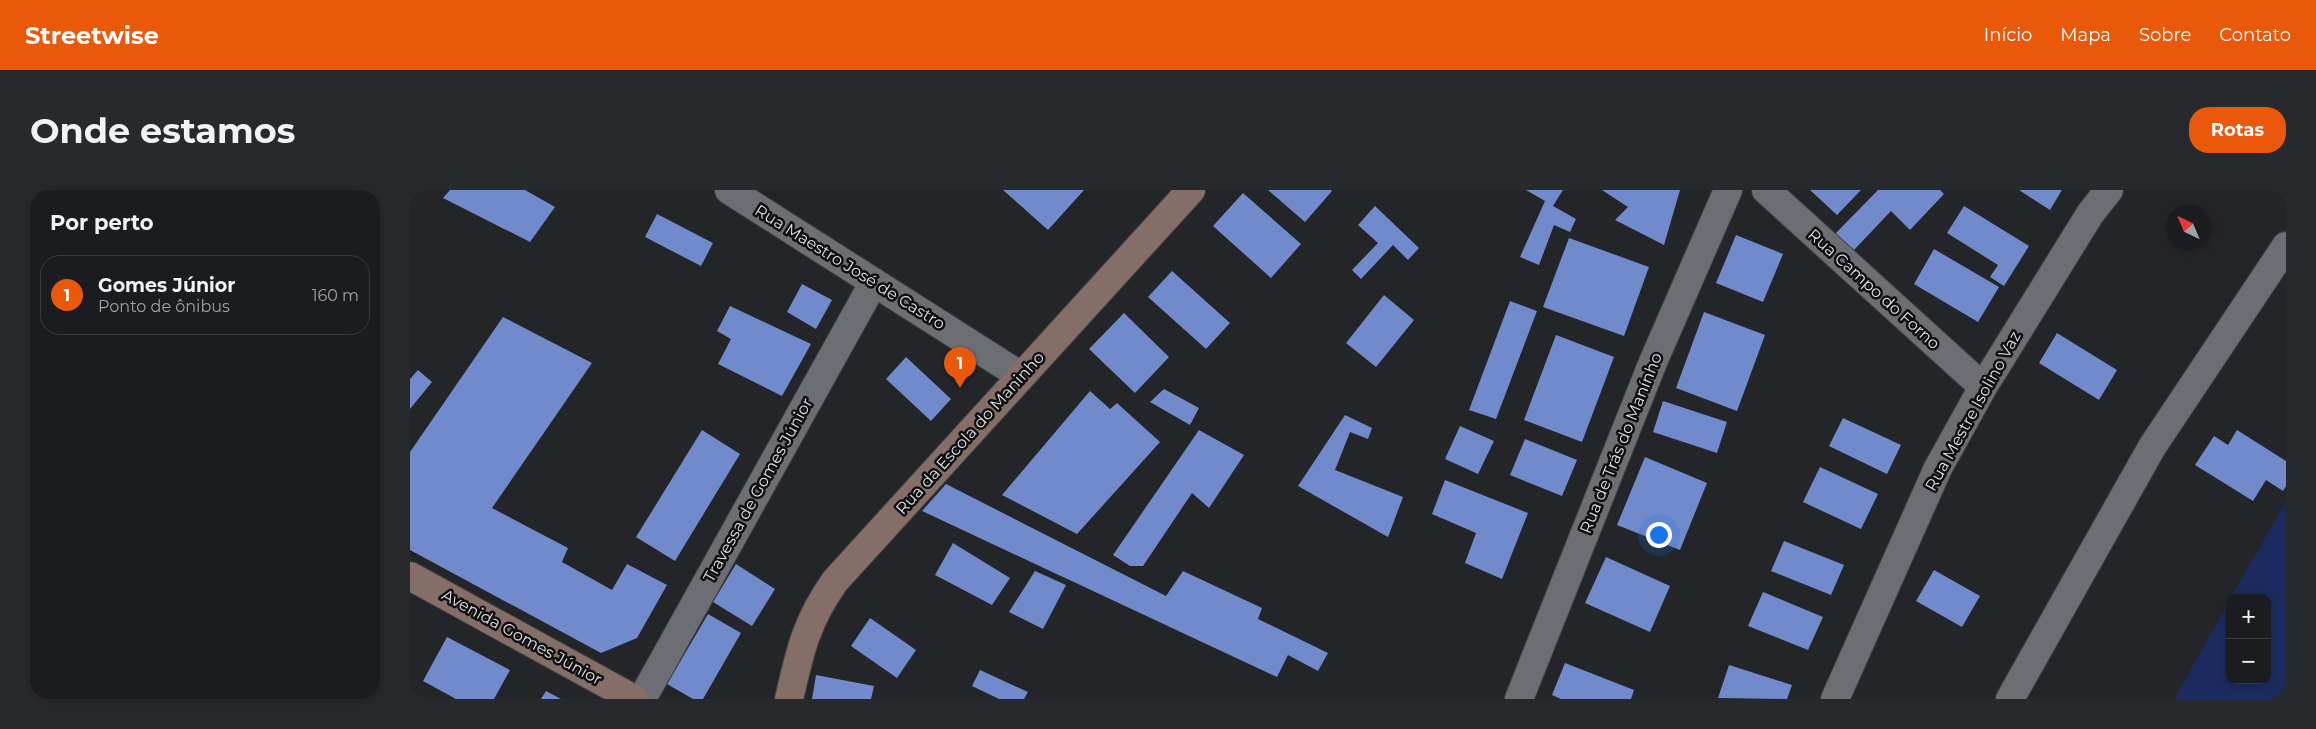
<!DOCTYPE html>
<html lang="pt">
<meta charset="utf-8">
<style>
:root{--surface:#1b1c1f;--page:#28292c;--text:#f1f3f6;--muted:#a0a1a4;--line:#393a3d;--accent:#ea580c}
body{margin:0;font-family:Montserrat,sans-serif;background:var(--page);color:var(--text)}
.controls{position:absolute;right:15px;bottom:15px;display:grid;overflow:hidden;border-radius:10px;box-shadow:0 2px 12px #0003}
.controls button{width:45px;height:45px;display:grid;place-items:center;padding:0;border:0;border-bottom:1px solid var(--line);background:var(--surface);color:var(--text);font:25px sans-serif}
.compass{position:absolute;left:1756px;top:15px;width:45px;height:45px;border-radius:50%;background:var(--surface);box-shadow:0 2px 12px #0003;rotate:316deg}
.you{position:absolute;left:1248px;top:344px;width:18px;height:18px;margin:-12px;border:4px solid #fff;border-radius:50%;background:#1a73e8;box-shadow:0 0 0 8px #1a73e833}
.badge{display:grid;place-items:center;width:32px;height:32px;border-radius:50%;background:var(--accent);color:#fff;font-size:16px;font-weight:700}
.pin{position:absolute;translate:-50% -41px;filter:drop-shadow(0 1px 2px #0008)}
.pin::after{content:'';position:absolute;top:26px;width:18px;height:15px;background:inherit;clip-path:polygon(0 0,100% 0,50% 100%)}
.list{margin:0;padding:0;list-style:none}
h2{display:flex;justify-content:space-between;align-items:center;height:65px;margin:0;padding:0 20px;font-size:21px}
h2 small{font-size:16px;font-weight:400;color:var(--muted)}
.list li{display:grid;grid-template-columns:32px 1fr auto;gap:15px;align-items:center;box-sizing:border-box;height:80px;margin:0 10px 10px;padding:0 10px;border:1px solid var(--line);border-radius:20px}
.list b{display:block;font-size:19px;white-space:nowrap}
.list p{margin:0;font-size:16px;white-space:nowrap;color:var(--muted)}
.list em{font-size:16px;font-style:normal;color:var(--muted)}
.map{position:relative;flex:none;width:1876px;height:509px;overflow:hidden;border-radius:20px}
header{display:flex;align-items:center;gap:30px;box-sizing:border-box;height:70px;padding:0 25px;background:var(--accent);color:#fff}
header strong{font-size:24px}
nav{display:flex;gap:28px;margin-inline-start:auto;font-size:18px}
.intro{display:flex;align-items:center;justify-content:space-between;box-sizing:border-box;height:120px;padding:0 30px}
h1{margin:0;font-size:35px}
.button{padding:12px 22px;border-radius:20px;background:var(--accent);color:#fff;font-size:18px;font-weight:700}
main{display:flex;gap:30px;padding:0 30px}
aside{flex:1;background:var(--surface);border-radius:20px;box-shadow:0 2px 12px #0003}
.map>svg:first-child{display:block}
</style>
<header>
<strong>Streetwise</strong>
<nav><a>Início</a><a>Mapa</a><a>Sobre</a><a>Contato</a></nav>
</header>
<div class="intro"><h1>Onde estamos</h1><a class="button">Rotas</a></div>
<main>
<aside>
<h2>Por perto<small></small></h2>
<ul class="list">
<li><span class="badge">1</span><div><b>Gomes Júnior</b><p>Ponto de ônibus</p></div><em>160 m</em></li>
</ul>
</aside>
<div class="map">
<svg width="1876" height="509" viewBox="0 0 1876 509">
<rect width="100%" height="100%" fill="#242529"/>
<path fill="#1b2b5f" d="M 1876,311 L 1876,509 L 1764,509 L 1820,410 L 1820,490 L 1857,490 L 1857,408 L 1821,408 Z"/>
<path fill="#718acb" d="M 40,0 L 115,0 L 145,17 L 120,52 L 33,8 Z
M 593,0 L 674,0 L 638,40 Z
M 858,0 L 921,0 L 922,1 L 895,32 Z
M 1116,0 L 1153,0 L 1143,16 L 1166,29 L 1160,42 L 1144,35 L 1129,75 L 1110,67 L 1135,11 Z
M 1192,0 L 1270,0 L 1254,55 L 1205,30 L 1218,17 Z
M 1400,0 L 1451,0 L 1427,25 Z
M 1468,0 L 1530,0 L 1534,4 L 1500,40 L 1481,21 L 1443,61 L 1425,44 Z
M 1609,0 L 1652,0 L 1640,20 Z
M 833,3 L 891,54 L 861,88 L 803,36 Z
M 965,16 L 1009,58 L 998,70 L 983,55 L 951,89 L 942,80 L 968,53 L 948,35 Z
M 1554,16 L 1619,56 L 1594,96 L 1580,87 L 1588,75 L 1537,43 Z
M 247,24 L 303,53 L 291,76 L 235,47 Z
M 1326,45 L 1373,64 L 1353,112 L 1306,93 Z
M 1159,48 L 1239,77 L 1214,146 L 1133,117 Z
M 1524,59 L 1589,97 L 1568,132 L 1504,94 Z
M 762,81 L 820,133 L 796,159 L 738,107 Z
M 392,94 L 422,110 L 406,139 L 377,122 Z
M 974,105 L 1004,130 L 966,177 L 936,153 Z
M 1100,111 L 1127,121 L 1086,229 L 1059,220 Z
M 320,116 L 401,154 L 372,206 L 308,174 L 321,149 L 307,141 Z
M 1294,122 L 1355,145 L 1327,221 L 1266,198 Z
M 714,123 L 759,167 L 725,203 L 679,159 Z
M 93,127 L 182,173 L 82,318 L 158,358 L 152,372 L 202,400 L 217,374 L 257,395 L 227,448 L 191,463 L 0,360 L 0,262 Z
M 1647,143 L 1707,180 L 1689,210 L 1629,173 Z
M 1146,145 L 1204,167 L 1172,252 L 1114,230 Z
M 496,167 L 541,209 L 521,231 L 476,189 Z
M 8,180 L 22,192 L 0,219 L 0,189 Z
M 754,199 L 789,218 L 780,235 L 740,212 Z
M 680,201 L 700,219 L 707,213 L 750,252 L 667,344 L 592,305 Z
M 1253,211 L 1317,232 L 1307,263 L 1243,242 Z
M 935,225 L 962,238 L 958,249 L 940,242 L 925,280 L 993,307 L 978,347 L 888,296 Z
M 1433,228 L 1491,255 L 1477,284 L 1419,256 Z
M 1050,236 L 1084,251 L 1068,284 L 1035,269 Z
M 292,240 L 330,264 L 265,371 L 226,347 Z
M 789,240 L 834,265 L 799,318 L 782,303 L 733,376 L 720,376 L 703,365 Z
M 1827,240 L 1876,271 L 1876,296 L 1873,301 L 1856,290 L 1843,311 L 1785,275 L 1804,246 L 1818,255 Z
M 1115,249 L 1167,270 L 1152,306 L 1100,285 Z
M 1235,267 L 1297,293 L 1270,360 L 1207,335 Z
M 1410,277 L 1468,304 L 1451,339 L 1393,312 Z
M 1035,290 L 1118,323 L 1092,389 L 1055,373 L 1066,343 L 1022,324 Z
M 536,294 L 756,406 L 773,381 L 852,418 L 848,429 L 918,463 L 908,481 L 878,465 L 867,487 L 512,321 Z
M 1374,351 L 1434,375 L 1421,405 L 1361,381 Z
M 543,353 L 600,388 L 582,415 L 525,385 Z
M 1196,367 L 1260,396 L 1240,442 L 1175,413 Z
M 326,374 L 365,399 L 342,436 L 303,412 Z
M 1524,380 L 1570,406 L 1552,437 L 1506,411 Z
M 625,381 L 656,395 L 633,439 L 599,422 Z
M 1353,402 L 1413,427 L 1398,460 L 1338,436 Z
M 298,424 L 331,443 L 293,509 L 283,509 L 257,494 Z
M 460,428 L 506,460 L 487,488 L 441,456 Z
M 37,447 L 100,480 L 84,509 L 46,509 L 13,491 Z
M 1155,473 L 1224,500 L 1221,509 L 1151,509 L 1142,505 Z
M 1319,475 L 1382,495 L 1377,509 L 1308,508 Z
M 570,480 L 618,502 L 614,509 L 589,509 L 562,496 Z
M 406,485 L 464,496 L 461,509 L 402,509 Z
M 136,501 L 151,509 L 131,509 Z"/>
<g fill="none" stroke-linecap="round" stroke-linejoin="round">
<defs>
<path id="street" d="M 319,0 L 611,186
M 1356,0 L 1573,197
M 232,509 L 464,92
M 1109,509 L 1243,172 L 1318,0
M 1425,509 L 1528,278 L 1573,197 L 1680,24 L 1699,0
M 1600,509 L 1742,257 L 1876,56"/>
<path id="secondary" d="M 0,386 L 224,509
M 379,509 C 390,461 396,432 425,391 L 781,0"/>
</defs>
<use href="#street" stroke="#404144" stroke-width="30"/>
<use href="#secondary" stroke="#404144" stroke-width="30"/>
<use href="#street" stroke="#6c6e73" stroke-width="28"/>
<use href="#secondary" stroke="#856e67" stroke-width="28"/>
</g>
<g text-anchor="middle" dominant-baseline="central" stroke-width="5" stroke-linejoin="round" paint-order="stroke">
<g font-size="16" fill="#e0e1e4" stroke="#0e0e10">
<text transform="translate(440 77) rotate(32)">Rua Maestro José de Castro</text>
<text transform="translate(1464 99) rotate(42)">Rua Campo do Forno</text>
<text transform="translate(1563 221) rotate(-61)">Rua Mestre Isolino Vaz</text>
<text transform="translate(560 243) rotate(-48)">Rua da Escola do Maninho</text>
<text transform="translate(1211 253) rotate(-68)">Rua de Trás do Manínho</text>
<text transform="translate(348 300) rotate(-61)">Travessa de Gomes Júnior</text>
<text transform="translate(112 447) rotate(29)">Avenida Gomes Júnior</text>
</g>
</g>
</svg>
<div class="controls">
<button>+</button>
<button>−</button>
</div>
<svg class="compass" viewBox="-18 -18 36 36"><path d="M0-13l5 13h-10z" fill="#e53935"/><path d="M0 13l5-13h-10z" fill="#a0a1a4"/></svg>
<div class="you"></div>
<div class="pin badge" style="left:550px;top:198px">1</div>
</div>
</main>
